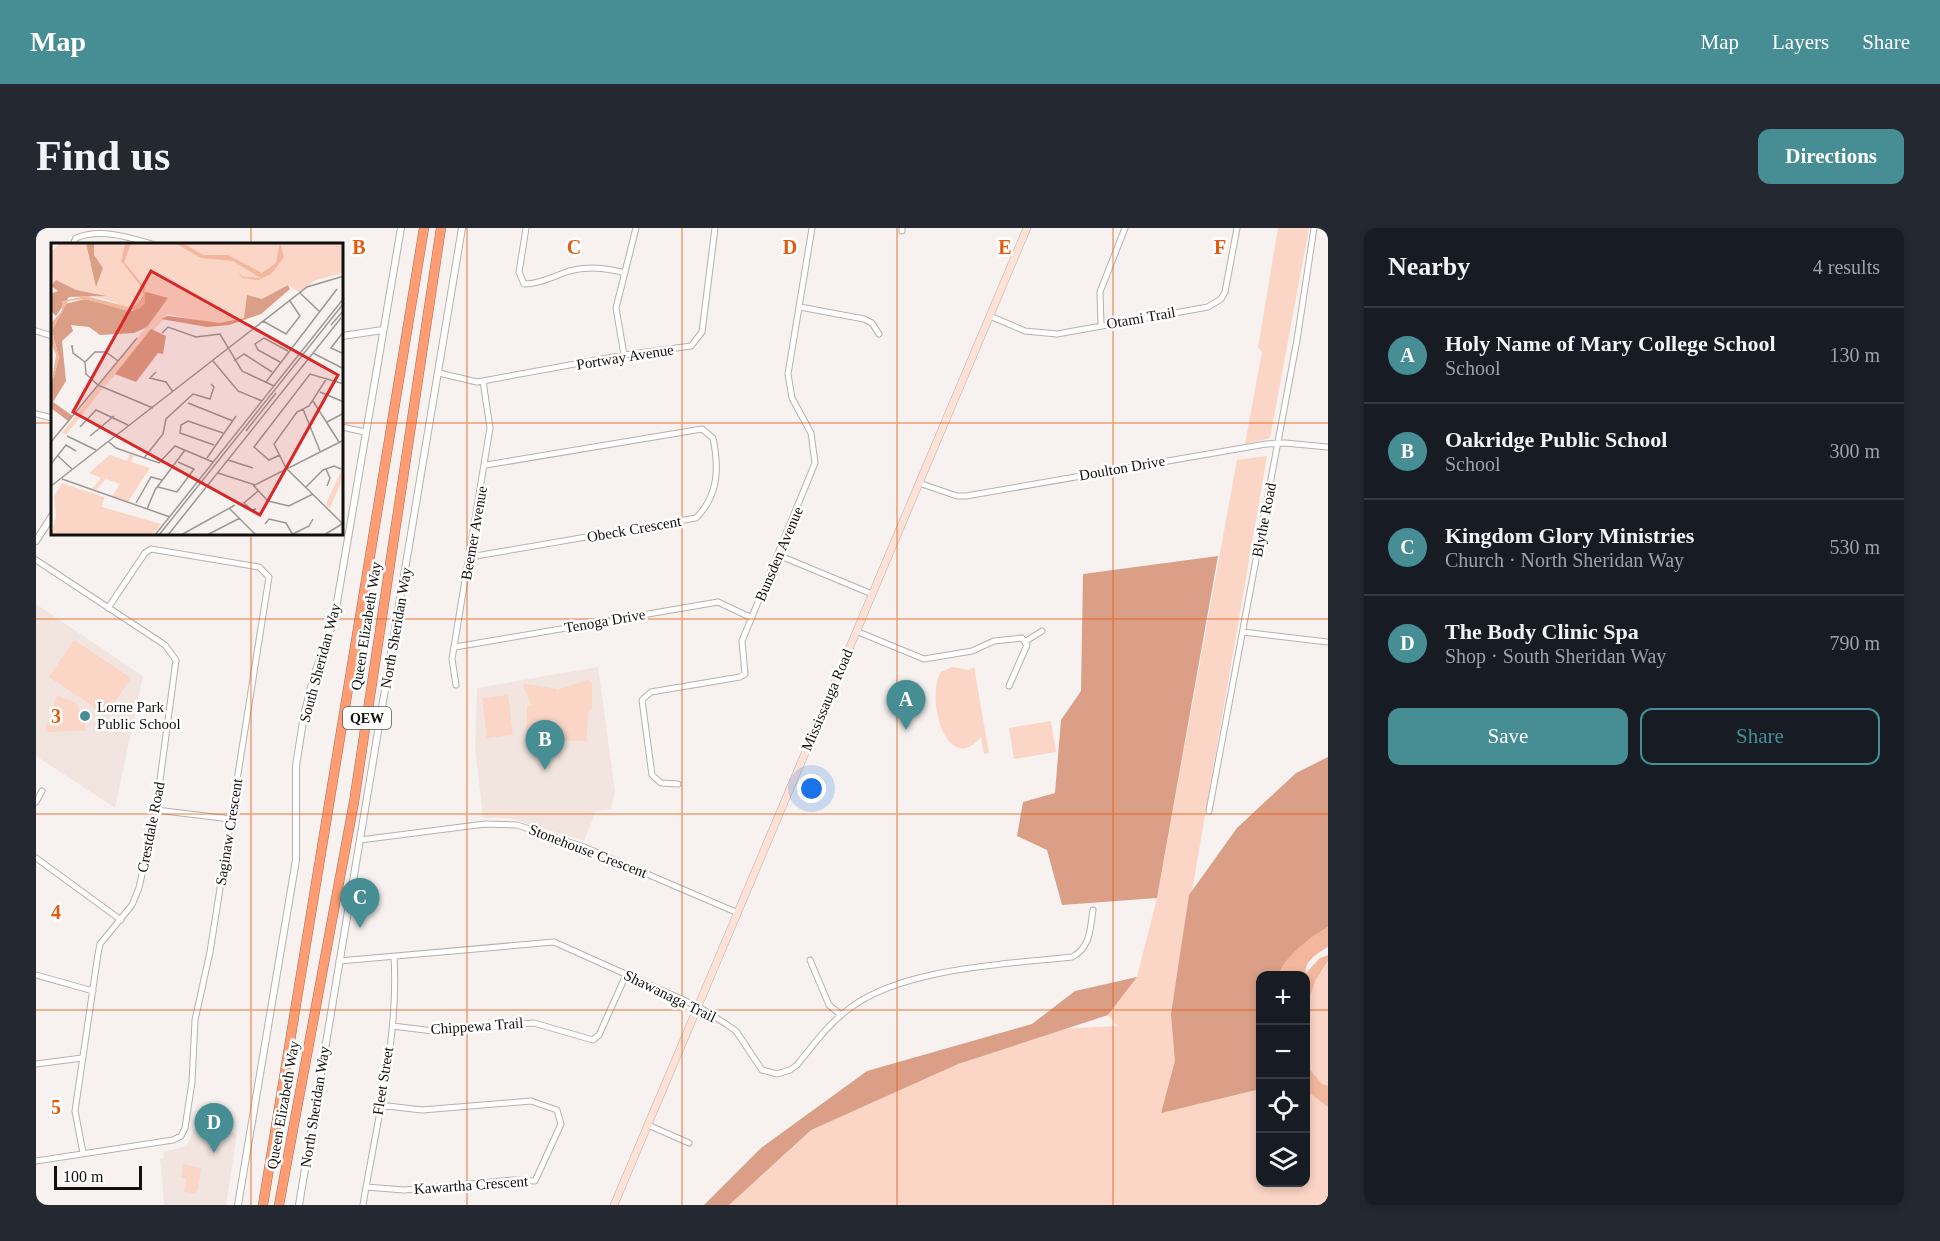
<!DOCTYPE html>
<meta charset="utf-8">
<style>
:root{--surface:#171b24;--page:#242831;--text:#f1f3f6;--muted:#9ea1a6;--line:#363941;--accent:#468d94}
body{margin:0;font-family:Georgia,serif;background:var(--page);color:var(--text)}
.controls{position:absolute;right:18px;bottom:18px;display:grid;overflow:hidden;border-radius:12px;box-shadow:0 3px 9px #0003}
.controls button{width:54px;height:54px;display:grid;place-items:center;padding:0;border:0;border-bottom:2px solid var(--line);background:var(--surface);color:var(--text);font:30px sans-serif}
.scale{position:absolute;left:18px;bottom:15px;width:88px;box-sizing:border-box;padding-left:6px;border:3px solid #11100f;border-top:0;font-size:16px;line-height:21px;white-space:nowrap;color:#11100f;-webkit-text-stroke:4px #fff;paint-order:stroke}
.you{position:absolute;left:776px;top:561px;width:21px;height:21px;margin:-15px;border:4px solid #fff;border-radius:50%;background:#1a73e8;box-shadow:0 0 0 9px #1a73e833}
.badge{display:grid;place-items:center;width:39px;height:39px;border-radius:50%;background:var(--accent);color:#fff;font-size:20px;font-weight:700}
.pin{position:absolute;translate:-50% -50px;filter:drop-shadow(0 2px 3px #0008)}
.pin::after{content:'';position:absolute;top:32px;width:21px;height:18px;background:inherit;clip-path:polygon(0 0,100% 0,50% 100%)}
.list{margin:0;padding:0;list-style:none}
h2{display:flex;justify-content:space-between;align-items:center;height:78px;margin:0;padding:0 24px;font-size:26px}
h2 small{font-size:20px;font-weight:400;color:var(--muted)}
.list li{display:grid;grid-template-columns:39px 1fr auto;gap:18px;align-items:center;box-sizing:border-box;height:96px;padding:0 24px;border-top:2px solid var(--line)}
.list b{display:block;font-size:22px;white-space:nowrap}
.list p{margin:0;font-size:20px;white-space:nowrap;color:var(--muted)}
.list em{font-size:20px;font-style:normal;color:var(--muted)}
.actions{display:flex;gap:12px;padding:18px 24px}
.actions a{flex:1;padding:14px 0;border:2px solid var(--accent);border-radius:12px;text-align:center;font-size:21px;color:var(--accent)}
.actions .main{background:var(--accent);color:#fff}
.icon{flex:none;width:33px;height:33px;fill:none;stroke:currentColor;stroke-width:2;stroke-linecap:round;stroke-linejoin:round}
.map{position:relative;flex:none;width:1292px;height:977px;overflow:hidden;border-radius:12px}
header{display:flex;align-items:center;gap:36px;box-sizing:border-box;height:84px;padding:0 30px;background:var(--accent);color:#fff}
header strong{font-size:28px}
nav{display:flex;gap:33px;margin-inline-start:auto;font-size:21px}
.intro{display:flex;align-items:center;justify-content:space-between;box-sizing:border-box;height:144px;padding:0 36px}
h1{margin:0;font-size:42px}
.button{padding:15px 27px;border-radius:12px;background:var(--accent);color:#fff;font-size:21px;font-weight:700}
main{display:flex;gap:36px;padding:0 36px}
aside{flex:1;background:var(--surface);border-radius:12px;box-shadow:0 3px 9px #0003}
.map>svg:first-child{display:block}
</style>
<header>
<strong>Map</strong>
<nav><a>Map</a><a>Layers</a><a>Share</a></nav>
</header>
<div class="intro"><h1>Find us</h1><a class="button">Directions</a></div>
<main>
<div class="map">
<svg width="1292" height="977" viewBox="0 0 1292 977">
<rect width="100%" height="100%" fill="#f7f2f0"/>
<path fill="#f2e5df" d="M 0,376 L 107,448 L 79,580 L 0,528 Z
M 562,439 L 579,563 L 575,581 L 560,583 L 548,613 L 474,590 L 447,590 L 439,520 L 441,460 Z
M 159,900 L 201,906 L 190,977 L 128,977 L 124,931 L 128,930 L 127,924 L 151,918 Z"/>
<path fill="#fbd5c5" d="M 1242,0 L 1273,0 L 1234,210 L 1209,216 L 1226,124 L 1222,120 Z
M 1231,228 L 1136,779 L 1224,756 L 1224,954 L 1270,954 L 1270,754 L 1287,742 L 1292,733 L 1292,977 L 690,977 L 776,889 L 1004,802 L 1082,798 L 1072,787 L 1101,749 L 1121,670 L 1201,232 Z
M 38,412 L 95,450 L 70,487 L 13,449 Z
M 916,439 L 933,442 L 938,439 L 953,525 L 948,526 L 945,509 C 910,550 889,469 905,444 Z
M 552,452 L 556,455 L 556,481 L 552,484 L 551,513 L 490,511 L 491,478 L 496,478 L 487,458 L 489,456 L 521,461 L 522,465 L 523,461 Z
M 21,467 L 40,475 L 49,492 L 49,503 L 11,504 L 9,501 Z
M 472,467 L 477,507 L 451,510 L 446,470 Z
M 1015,493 L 1020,524 L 978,531 L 973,500 Z
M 147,936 L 165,940 L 162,962 L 158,965 L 148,964 L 150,951 L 145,949 Z"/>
<path fill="#da9f86" d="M 1182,328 L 1121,670 L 1026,677 L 1011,622 L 981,608 L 987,574 L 1019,565 L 1025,492 L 1045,463 L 1047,346 Z
M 1292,529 L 1292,699 C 1272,711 1252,726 1242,747 L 1224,748 L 1224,861 L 1125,885 L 1139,833 L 1135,786 L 1153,667 L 1201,600 L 1260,545 Z
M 1101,749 L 1072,787 L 922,836 L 775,902 L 693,977 L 668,977 L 725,920 L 831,843 L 996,796 L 1039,763 Z"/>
<path fill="#f3b79d" d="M 1292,699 L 1292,719 C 1282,725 1268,733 1270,745 L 1284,730 L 1292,727 L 1292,733 L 1279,753 L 1270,781 L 1270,748 L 1242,747 C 1253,725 1271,711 1292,699 Z
M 1270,837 L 1286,856 L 1292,858 L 1292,879 L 1270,862 Z"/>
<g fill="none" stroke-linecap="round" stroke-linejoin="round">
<defs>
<path id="minor" d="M 490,0 L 483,44 L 488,56 C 504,56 518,48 533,43 C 553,38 570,40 589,45
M 866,0 L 866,3
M 37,16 L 40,10 C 64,0 92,9 116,16
M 764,79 L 828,91 L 836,95 L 843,106
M 954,88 L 989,103 L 1021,106 L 1172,79 L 1185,71 L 1189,64 L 1201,0
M 1065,97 L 1064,64 L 1089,0
M 0,103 L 16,108
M 588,127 L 580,80 L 600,0
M 403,145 L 441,154 L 588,127 L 655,118 L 666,104 L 679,0
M 0,186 L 16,190
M 306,199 L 329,204
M 883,255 L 921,268 L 930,268 L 1230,216 L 1249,215 L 1292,219
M 742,327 L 836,366
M 434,329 L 660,290 C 683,267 683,239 677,210 L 666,201 L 450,237
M 0,332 L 129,417 L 140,432 L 120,582 L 103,660 L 96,677 L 64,716 L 62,726 L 39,883 L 47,925
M 820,403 L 888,431 L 936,423 L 958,413 L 986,410 L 991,417 L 973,458
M 1207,404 L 1292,414
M 990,413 L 1006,403
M 419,419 L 682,374 L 716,390
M 420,457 L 416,431 L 454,200 L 447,153
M 642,556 L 625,555 L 616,547 L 606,472 L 615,464 L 704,449 L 709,446 L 706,413 L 779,235 L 775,205 L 756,170 L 752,146 L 776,0
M 0,574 L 6,563
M 120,582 L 195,591
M 1173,583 L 1261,112 L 1278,0
M 324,612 L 449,596 L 481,597 L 548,619 L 702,685
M 0,630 L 85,692
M 774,732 L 793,777 L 805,787
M 303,733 L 518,714 L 663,779 L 690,796 L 700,803 L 726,842 L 741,846 L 754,842 L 761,837 C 777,817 793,795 814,780 C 867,740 971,736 1036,729 C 1055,719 1054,701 1057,682
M 0,747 L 57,763
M 357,798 L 397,803 L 498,795 L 557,812 L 563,807 L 590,747
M 0,836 L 46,830
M 612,897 L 653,915
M 0,933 L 137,912 L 145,908 L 149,900 L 156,854 L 159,792 L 174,724 L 233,349 L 223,339 L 115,321 L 109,325 L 72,380
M 330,959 L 368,962 L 477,952 L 499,953 L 525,896 L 521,882 L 495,873 L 386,882 L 343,877
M 327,977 C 340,897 363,810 358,729"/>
<path id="tertiary" d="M 306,108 L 347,102
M 0,313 L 16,288
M 202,977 L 260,632 L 260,538 L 268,487 L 278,448 L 298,392 L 365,0
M 263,977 L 426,0"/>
<path id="secondary" d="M 578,977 L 991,0"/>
<path id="motorway" d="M 227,977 L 388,0
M 243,977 L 318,574 L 405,0"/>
</defs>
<use href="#minor" stroke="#b6b1af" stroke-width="7"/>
<use href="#tertiary" stroke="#b6b1af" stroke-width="8"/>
<use href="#secondary" stroke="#b6b1af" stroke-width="8"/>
<use href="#motorway" stroke="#ab6c50" stroke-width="10"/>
<use href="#minor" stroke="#fff" stroke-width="5"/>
<use href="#tertiary" stroke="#fff" stroke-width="6"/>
<use href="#secondary" stroke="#ffe2d5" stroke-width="7"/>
<use href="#motorway" stroke="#fe9d73" stroke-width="9"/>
</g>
<path fill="none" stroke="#e8590c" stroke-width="1.5" stroke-opacity="0.55" d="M 215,0 L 215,16M 431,0 L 431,977M 646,0 L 646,977M 861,0 L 861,977M 1077,0 L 1077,977M 0,195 L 16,195M 306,195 L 1292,195M 215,306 L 215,977M 0,391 L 1292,391M 0,586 L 1292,586M 0,782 L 1224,782M 1270,782 L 1292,782"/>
<circle fill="#468d94" stroke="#fff" stroke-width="2" cx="49" cy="488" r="6"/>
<g text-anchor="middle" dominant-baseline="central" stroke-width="5" stroke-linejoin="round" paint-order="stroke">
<rect fill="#fff" stroke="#585857" stroke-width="1.5" x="307" y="479" width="48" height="22" rx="4.5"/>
<g font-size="14" font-weight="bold" fill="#11100f">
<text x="331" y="490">QEW</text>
</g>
<g font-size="15" fill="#11100f" stroke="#fff">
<text transform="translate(1105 90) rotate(-10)">Otami Trail</text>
<text transform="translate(589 129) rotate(-9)">Portway Avenue</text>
<text transform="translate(1086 240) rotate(-10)">Doulton Drive</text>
<text transform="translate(1228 292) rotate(-79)">Blythe Road</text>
<text transform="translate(598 301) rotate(-10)">Obeck Crescent</text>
<text transform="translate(438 305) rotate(-80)">Beemer Avenue</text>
<text transform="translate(743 326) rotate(-67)">Bunsden Avenue</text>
<text transform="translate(569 393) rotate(-10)">Tenoga Drive</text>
<text transform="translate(330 398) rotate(-81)">Queen Elizabeth Way</text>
<text transform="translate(360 400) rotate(-80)">North Sheridan Way</text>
<text transform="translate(284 435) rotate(-75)">South Sheridan Way</text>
<text transform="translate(791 472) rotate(-67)">Mississauga Road</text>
<text transform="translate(115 599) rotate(-79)">Crestdale Road</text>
<text transform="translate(193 604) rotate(-81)">Saginaw Crescent</text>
<text transform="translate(552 623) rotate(21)">Stonehouse Crescent</text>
<text transform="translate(634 768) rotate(26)">Shawanaga Trail</text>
<text transform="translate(441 798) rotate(-4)">Chippewa Trail</text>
<text transform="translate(347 853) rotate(-81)">Fleet Street</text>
<text transform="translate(247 877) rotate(-80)">Queen Elizabeth Way</text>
<text transform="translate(279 879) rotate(-81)">North Sheridan Way</text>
<text transform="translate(435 957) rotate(-4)">Kawartha Crescent</text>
</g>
<g font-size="15" fill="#11100f" stroke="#fff" text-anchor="start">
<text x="61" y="479">Lorne Park<tspan x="61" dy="17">Public School</tspan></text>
</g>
</g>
<g transform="translate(15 15)">
<rect width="292" height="292" fill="#f7f2f0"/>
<path d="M 9,0 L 292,0 L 292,30 L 265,37 L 248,49 L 237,42 L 211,56 L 194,74 L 168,82 L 117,71 L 54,143 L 49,141 L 107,69 L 84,62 L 81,65 L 66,63 L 66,60 L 2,41 L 0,9 ZM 47,143 L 52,145 L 15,192 L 11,190 ZM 79,211 L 83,212 L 80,219 L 99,225 L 77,259 L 61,253 L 69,241 L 55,236 L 45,247 L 41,246 L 50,235 L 38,230 L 48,221 L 59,212 L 76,218 ZM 292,224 L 292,235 L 279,265 L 275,261 ZM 11,240 L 53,254 L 51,264 L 110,281 L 102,292 L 0,292 L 5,273 L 3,254 Z" fill="#fbd5c5"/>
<path d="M 35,0 L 43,0 L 43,12 L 52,25 L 45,44 ZM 5,37 L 25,47 L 55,53 L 18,54 L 5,73 L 0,68 L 1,50 L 7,48 L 0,43 ZM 237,42 L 239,46 L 210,71 L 178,82 L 156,84 L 110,76 L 117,73 L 169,80 L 193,75 L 196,52 L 211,56 ZM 95,49 L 117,55 L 96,84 L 83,90 L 49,92 L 38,84 L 20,82 L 22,88 L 11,98 L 15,138 L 2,159 L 22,173 L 17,178 L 0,165 L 0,143 L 8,115 L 1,88 L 14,61 L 34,56 L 82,68 ZM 100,86 L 115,93 L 112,111 L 107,110 L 85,139 L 64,131 Z" fill="#da9f86"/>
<path d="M 80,0 L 73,19 L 94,44 L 94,60 L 88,66 L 76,68 L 34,56 L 17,58 L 1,88 L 8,115 L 0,143 L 5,112 L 0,99 L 0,80 L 11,68 L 11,58 L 35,53 L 81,65 L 92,55 L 92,46 L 70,18 L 74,2 ZM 124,0 L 132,0 L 152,12 L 177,12 L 211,30 L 225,20 L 229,0 L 233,14 L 220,31 L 207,37 L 192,35 L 187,30 L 193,34 L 210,35 L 182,18 L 150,15 Z" fill="#f3b79d"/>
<path fill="none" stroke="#9b9896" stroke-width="1.5" d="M 249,50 L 269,69M 212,78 L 235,91 L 249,73 L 239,58M 280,82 L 293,67M 293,88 L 280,105 L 293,111M 111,90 L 117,84 L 145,94 L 169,91 L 191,128 L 223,143M 21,105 L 21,102 L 22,110 L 34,119M 262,110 L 293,126M 67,118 L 55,109 L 44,109 L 34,119 L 35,131 L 47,142 L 102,165M 162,118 L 187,148 L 211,158M 183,118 L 193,111 L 221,129M 229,119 L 207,107 L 204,101 L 213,95 L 237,108M 105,129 L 99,135 L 115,139 L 122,149M 276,135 L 258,163 L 246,169 L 223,201 L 235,225 L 293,282M 215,139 L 286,46M 269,149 L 293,159M 262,158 L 288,199M 137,160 L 182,178M 252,166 L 269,208M 276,179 L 293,170M 29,184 L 45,167 L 77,182M 195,188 L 225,150M 16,193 L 45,207M 39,193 L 63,173M 0,199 L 86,95M 58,199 L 65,205 L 108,220 L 124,203 L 162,219M 163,202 L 129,190 L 130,182 L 137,178 L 172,190M 229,212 L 218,217 L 203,204 L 259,131 L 293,141M 7,213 L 21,226M 93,215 L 112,191 L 115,176 L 142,151 L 159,156 L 163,144 L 160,141M 156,215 L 185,173M 177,217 L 202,225M 0,221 L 15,202 L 25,208M 275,226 L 279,235 L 276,243M 167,230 L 204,242 L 293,197M 11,236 L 119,274M 202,242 L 217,258 L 238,263 L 262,251M 0,243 L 256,44 L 293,33M 107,244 L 126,249 L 143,226 L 127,219M 255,244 L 272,227 L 283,223 L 290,226M 85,260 L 100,234 L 111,237M 178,265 L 205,292M 96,266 L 104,247 L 134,207M 205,266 L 201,267 L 193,260 L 207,248M 214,281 L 218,276 L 235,280 L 242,292M 242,291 L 258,283 L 262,276M 104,292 L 293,55M 108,292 L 293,60M 117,292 L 290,75M 130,292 L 184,262M 156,292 L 189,275M 273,292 L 291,281"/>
<path fill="#d62828" fill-opacity="0.15" stroke="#d62828" stroke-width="3" d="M 100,28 L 287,132 L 209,272 L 22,169 Z"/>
<rect width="292" height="292" fill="none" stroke="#11100f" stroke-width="3"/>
</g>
<g font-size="20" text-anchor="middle" font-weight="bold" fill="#e8590c" stroke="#fff" stroke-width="5" stroke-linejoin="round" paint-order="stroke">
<text x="323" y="26">B</text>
<text x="538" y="26">C</text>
<text x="754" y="26">D</text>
<text x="969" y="26">E</text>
<text x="1184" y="26">F</text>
<text x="20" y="495">3</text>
<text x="20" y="691">4</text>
<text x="20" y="886">5</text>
</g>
</svg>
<div class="controls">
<button>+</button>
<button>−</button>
<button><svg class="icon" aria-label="locate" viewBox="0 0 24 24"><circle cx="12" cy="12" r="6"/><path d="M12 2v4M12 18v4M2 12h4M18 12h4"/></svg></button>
<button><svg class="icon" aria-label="layers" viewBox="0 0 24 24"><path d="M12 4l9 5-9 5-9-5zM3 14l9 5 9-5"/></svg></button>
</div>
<div class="scale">100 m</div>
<div class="you"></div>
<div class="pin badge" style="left:870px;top:502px">A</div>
<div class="pin badge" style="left:509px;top:542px">B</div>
<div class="pin badge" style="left:324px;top:700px">C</div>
<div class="pin badge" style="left:178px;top:925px">D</div>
</div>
<aside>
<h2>Nearby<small>4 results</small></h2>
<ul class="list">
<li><span class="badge">A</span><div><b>Holy Name of Mary College School</b><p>School</p></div><em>130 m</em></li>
<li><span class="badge">B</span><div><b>Oakridge Public School</b><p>School</p></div><em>300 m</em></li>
<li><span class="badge">C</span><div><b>Kingdom Glory Ministries</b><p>Church · North Sheridan Way</p></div><em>530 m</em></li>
<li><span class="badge">D</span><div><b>The Body Clinic Spa</b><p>Shop · South Sheridan Way</p></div><em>790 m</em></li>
</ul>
<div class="actions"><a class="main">Save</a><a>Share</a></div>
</aside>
</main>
